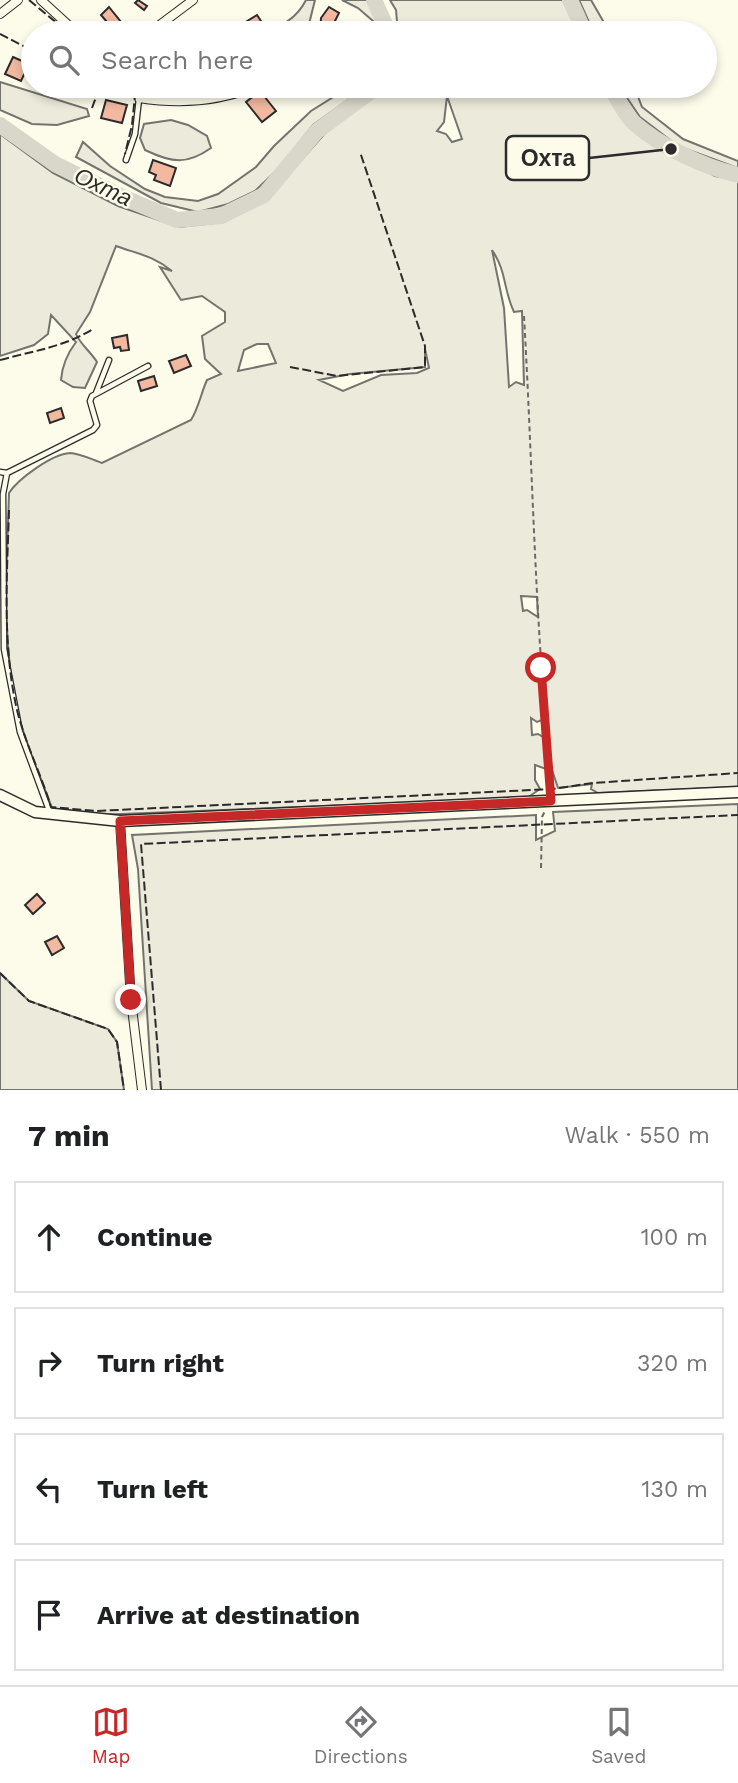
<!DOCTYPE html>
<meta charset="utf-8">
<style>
:root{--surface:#fff;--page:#f2f2f2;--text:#202124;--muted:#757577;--line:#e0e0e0;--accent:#c62828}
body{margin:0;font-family:"Work Sans",sans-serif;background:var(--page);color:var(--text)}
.stop{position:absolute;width:21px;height:21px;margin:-16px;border:5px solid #c62828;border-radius:50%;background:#fff}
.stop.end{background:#c62828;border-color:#fff;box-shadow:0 2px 7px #0008}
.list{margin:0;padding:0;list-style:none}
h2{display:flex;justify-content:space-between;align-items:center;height:91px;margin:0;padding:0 28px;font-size:30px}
h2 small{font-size:23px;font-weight:400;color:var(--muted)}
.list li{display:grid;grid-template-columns:46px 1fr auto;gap:21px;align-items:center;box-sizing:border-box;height:112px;margin:0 14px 14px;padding:0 14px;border:2px solid var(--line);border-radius:0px}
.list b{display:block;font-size:26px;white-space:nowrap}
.list em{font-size:23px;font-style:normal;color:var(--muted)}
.icon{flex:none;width:38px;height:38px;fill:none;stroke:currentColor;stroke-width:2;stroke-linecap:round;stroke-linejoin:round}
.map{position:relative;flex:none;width:738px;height:1090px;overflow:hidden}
.search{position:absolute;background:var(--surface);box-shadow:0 4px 10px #0003;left:21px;right:21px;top:21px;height:77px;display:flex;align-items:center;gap:18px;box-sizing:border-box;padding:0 24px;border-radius:38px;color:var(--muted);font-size:26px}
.sheet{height:595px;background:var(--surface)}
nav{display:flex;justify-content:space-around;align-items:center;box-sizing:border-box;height:98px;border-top:2px solid var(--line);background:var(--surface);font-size:19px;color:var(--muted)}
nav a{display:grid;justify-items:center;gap:4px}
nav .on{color:var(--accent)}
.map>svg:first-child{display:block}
</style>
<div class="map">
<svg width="738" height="1090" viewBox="0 0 738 1090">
<rect width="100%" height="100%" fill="#fdfbea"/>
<path fill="#ecebdb" stroke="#74746e" stroke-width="2" fill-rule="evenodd" d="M 306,0 L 315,0 L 309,24 L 294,30 L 292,33 L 264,33 C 282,26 297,18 306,0 Z
M 342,0 L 367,0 L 380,27 L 358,8 Z
M 390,0 L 564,0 L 578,33 L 398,33 L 396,10 Z
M 579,0 L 591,0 L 610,33 L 594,33 Z
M 0,82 L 87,109 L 89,116 L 57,125 L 32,124 L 0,110 Z
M 351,86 L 367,86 L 313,125 L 278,169 L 255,191 L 228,204 L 198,212 L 161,203 L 76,157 L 83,142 L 110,166 L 145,189 L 165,197 L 198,201 L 218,194 L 256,167 L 274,146 L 311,111 Z
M 387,86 L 602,86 L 630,127 L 672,153 L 715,176 L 738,180 L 738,787 L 598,793 L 591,789 L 592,784 L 558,788 L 551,767 L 546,769 L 535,765 L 535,780 L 540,789 L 527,798 L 96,815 L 53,811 C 41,777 25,744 17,709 C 1,638 7,565 9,493 C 18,479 52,454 70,453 C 79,453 93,460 102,463 L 191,420 C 199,407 201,393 207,380 L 221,374 L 205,359 L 202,336 L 225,322 L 225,312 L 202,296 L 181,300 L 160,267 L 172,271 C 154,256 138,254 116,246 L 90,312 L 76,334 C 80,344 91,352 97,362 L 85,388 L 73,387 L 61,380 C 62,366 67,354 76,342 L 51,315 L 48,334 L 34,345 L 0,356 L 0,134 L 53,173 L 118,206 L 179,227 L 224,222 L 267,199 L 327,131 ZM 447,96 L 462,139 L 452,142 L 446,134 L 437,131 L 444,122 ZM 492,250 C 507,272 503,289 514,312 L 522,311 L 524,385 L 516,382 L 509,387 L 504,308 ZM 257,344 L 268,344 L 276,363 L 238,371 L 244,350 ZM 425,349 L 429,368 L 417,373 L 381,375 L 343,391 L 319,380 L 350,374 L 425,367 ZM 521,596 L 537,597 L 538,617 L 527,610 L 523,611 ZM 531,718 L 537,722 L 547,718 L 548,740 L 538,734 L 532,735 Z
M 619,86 L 634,86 L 642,107 L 683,139 L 738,161 L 738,168 L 678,146 L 640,117 Z
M 171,120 L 188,125 L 207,136 L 211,148 C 187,165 172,163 145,150 L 140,138 L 144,124 Z
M 738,804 L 738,1090 L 152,1090 L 138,869 L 132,835 L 536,815 L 536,840 L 555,831 L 553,812 Z
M 0,973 L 29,1001 L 108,1029 L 117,1042 L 124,1090 L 0,1090 Z"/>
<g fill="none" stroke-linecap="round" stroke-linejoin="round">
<path stroke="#d8d7c9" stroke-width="16" d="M 374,0 L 389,33
M 570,0 L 585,33
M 610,86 C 617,97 624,114 634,123 C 663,148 702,166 738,175
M 0,125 L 55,164 L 122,197 L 177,220 L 221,216 L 264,195 L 317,131 L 378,86"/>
</g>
<path fill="#f2b8a0" stroke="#2b2b2b" stroke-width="2" d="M 138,0 L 147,6 L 144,10 L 135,3 Z
M 109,7 L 121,22 L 113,29 L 101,15 Z
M 329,7 L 339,13 L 334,23 L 336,27 L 341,25 L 343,33 L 320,33 L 321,18 Z
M 257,15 L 263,24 L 251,32 L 244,23 Z
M 13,57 L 29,64 L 21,81 L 5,74 Z
M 32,63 L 33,64 L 33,77 L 27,75 Z
M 260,91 L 276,111 L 262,122 L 246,102 Z
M 106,100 L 127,105 L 122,123 L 101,118 Z
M 153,160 L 176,168 L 170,186 L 154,180 L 156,175 L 149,172 Z
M 127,335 L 129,350 L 121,351 L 120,347 L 114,348 L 112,338 Z
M 186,355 L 191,366 L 174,373 L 169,361 Z
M 154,376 L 157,386 L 141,391 L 138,381 Z
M 61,408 L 64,418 L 50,423 L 47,413 Z
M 37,894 L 45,903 L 33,914 L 25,905 Z
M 57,936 L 64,948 L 52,955 L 45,942 Z"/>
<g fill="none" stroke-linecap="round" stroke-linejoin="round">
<defs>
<path id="service" d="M 126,160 L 135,134 L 139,99
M 96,393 L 109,360
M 0,472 L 7,473 L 3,494 L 4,649 L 20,732 L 50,813
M 7,473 L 93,430 L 97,425 L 90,401 L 92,396 L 148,366"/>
<path id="minor" d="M 41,0 L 77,33
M 0,14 L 18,0
M 149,33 L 193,0
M 139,86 L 139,98 C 178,104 219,102 256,86
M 120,821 L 131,1000 L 142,1090"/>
<path id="tertiary" d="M 0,795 L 35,812 L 120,821 L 738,792"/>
</defs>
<use href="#service" stroke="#2b2b2b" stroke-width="7"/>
<use href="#minor" stroke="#2b2b2b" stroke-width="10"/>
<use href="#tertiary" stroke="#2b2b2b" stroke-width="13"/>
<path stroke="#6a6964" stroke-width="2" stroke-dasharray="5 3.5" stroke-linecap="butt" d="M 524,316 C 533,474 535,632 552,790
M 541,868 L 542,817 L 545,811"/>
<use href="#service" stroke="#fdfbea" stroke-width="4.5"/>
<use href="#minor" stroke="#fdfbea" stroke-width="8"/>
<use href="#tertiary" stroke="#fdfbea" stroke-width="10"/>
<path stroke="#2b2b2b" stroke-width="2" stroke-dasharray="9 3.5" stroke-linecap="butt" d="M 29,0 L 69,33
M 294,33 L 300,29 L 311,30 L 313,33
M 0,34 L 33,51
M 194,86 L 195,94 L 241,86
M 107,87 L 135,95 L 132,125 L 125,154
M 92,108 L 100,86
M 0,360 C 33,351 64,347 93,329
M 290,367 L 337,376 L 425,367 L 425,346 L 360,152
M 9,510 C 7,577 2,644 17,710 C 25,743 41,774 51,807 L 96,811 L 552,789 L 593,783 L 738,773
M 0,973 L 29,1001 L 108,1029 L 117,1042 L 124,1090
M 161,1090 L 141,844 L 738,815"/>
</g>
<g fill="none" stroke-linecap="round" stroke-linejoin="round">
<path stroke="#c62828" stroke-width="9" d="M 131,1000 L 120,821 L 551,801 L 541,668"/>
</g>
<g text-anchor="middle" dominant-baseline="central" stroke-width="5" stroke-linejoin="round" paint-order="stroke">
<g font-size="23" font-style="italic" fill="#2b2b2b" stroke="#fdfbea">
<text transform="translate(103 187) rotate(25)">Охта</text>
</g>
</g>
<path fill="none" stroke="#2b2b2b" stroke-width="2.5" d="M671 149L589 158"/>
<circle fill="#2b2b2b" stroke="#fdfbea" stroke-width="2.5" cx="671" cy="149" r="7"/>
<rect fill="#fdfbea" stroke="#2b2b2b" stroke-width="2.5" x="506" y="136" width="83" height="44" rx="7"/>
<g font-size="23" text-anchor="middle" font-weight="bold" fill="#2b2b2b">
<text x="548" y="166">Охта</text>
</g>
</svg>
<div class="stop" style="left:541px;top:668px"></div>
<div class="stop end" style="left:131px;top:1000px"></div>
<div class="search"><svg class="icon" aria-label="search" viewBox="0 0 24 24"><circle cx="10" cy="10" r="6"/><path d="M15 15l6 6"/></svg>Search here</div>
</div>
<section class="sheet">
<h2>7 min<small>Walk · 550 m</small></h2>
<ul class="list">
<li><svg class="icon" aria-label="ahead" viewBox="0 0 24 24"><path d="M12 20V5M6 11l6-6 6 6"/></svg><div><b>Continue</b></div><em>100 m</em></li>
<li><svg class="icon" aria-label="right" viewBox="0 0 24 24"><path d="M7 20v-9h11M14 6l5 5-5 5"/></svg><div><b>Turn right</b></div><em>320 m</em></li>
<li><svg class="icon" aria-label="left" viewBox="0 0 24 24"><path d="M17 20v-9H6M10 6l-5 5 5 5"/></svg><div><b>Turn left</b></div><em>130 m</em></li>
<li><svg class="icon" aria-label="arrive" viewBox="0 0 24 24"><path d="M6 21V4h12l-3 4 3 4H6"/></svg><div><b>Arrive at destination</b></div></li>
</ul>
</section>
<nav>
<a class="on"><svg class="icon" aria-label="map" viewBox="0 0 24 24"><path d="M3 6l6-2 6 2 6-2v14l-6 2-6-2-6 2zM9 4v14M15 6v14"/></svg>Map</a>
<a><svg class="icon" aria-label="directions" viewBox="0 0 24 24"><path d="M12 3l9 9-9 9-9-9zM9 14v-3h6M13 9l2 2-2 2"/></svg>Directions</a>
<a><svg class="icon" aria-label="saved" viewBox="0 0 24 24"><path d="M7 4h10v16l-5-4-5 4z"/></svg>Saved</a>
</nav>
